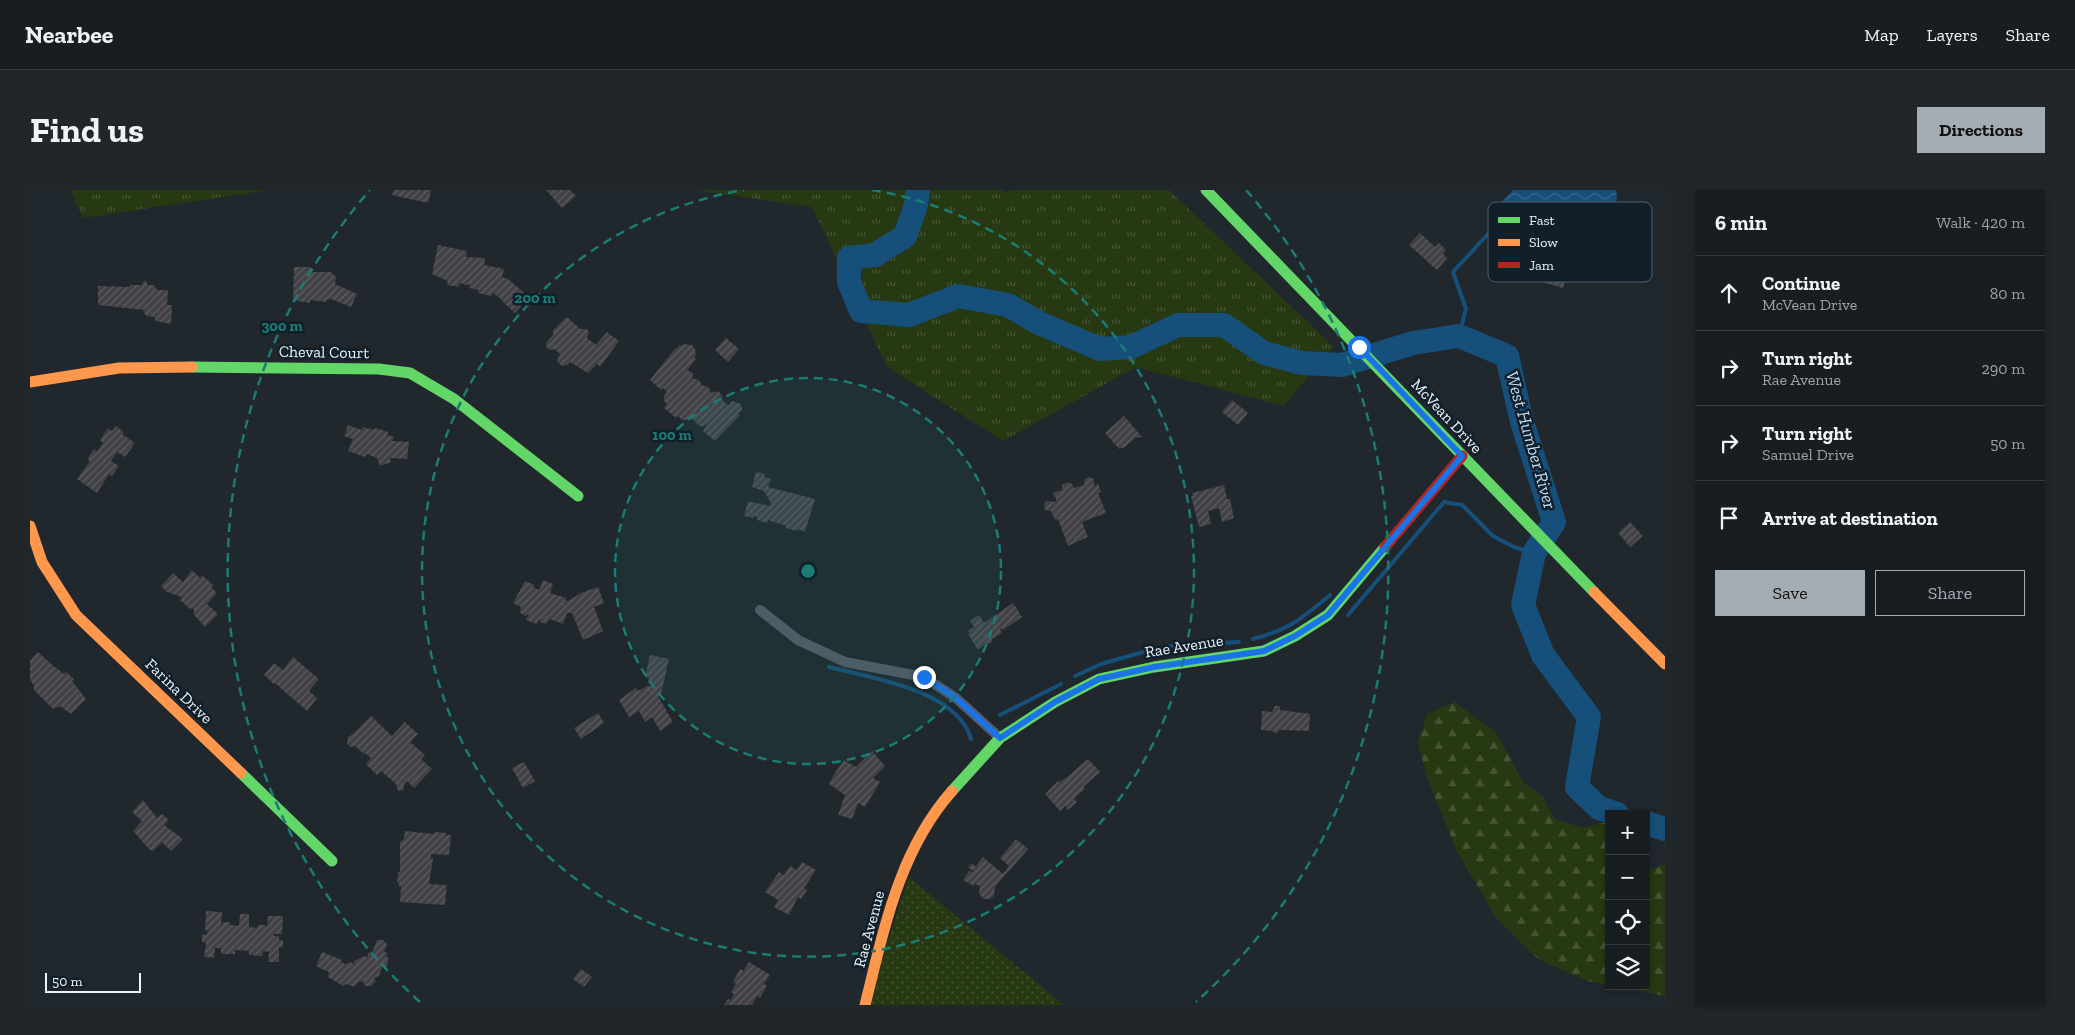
<!DOCTYPE html>
<meta charset="utf-8">
<style>
:root{--surface:#181d22;--page:#21262a;--text:#f1f3f6;--muted:#9fa2a5;--line:#363b40;--accent:#a5adb4}
body{margin:0;font-family:"Zilla Slab",serif;background:var(--page);color:var(--text)}
.controls{position:absolute;right:15px;bottom:15px;display:grid;overflow:hidden;border-radius:0px;box-shadow:0 2px 8px #0003}
.controls button{width:45px;height:45px;display:grid;place-items:center;padding:0;border:0;border-bottom:1px solid var(--line);background:var(--surface);color:var(--text);font:25px sans-serif}
.scale{position:absolute;left:15px;bottom:12px;width:96px;box-sizing:border-box;padding-left:5px;border:2px solid #ecf5fd;border-top:0;font-size:14px;line-height:18px;white-space:nowrap;color:#ecf5fd;-webkit-text-stroke:4px #101f29;paint-order:stroke}
.stop{position:absolute;width:15px;height:15px;margin:-11px;border:4px solid #1a73e8;border-radius:50%;background:#fff}
.stop.end{background:#1a73e8;border-color:#fff;box-shadow:0 1px 5px #0008}
.list{margin:0;padding:0;list-style:none}
h2{display:flex;justify-content:space-between;align-items:center;height:65px;margin:0;padding:0 20px;font-size:21px}
h2 small{font-size:16px;font-weight:400;color:var(--muted)}
.list li{display:grid;grid-template-columns:32px 1fr auto;gap:15px;align-items:center;box-sizing:border-box;height:75px;padding:0 20px;border-top:1px solid var(--line)}
.list b{display:block;font-size:19px;white-space:nowrap}
.list p{margin:0;font-size:16px;white-space:nowrap;color:var(--muted)}
.list em{font-size:16px;font-style:normal;color:var(--muted)}
.actions{display:flex;gap:10px;padding:15px 20px}
.actions a{flex:1;padding:11px 0;border:1px solid var(--accent);border-radius:0px;text-align:center;font-size:18px;color:var(--accent)}
.actions .main{background:var(--accent);color:#111}
.icon{flex:none;width:28px;height:28px;fill:none;stroke:currentColor;stroke-width:2;stroke-linecap:round;stroke-linejoin:round}
.map{position:relative;flex:none;width:1635px;height:815px;overflow:hidden;border-radius:0px}
header{display:flex;align-items:center;gap:30px;box-sizing:border-box;height:70px;padding:0 25px;background:var(--surface);border-bottom:1px solid var(--line)}
header strong{font-size:24px}
nav{display:flex;gap:28px;margin-inline-start:auto;font-size:18px}
.intro{display:flex;align-items:center;justify-content:space-between;box-sizing:border-box;height:120px;padding:0 30px}
h1{margin:0;font-size:35px}
.button{padding:12px 22px;border-radius:0px;background:var(--accent);color:#111;font-size:18px;font-weight:700}
main{display:flex;gap:30px;padding:0 30px}
aside{flex:1;background:var(--surface);border-radius:0px;box-shadow:0 2px 8px #0003}
.map>svg:first-child{display:block}
</style>
<header>
<strong>Nearbee</strong>
<nav><a>Map</a><a>Layers</a><a>Share</a></nav>
</header>
<div class="intro"><h1>Find us</h1><a class="button">Directions</a></div>
<main>
<div class="map">
<svg width="1635" height="815" viewBox="0 0 1635 815">
<defs>
<pattern id="grass-tufts" width="24" height="20" patternUnits="userSpaceOnUse" patternTransform="scale(1.25)"><rect width="24" height="20" fill="#273912"/><path d="M3 7l-1-3M5 7V3M7 7l1-3M15 17l-1-3M17 17v-4M19 17l1-3" fill="none" stroke="#465635"/></pattern>
<pattern id="forest-firs" width="22" height="20" patternUnits="userSpaceOnUse" patternTransform="scale(1.25)"><rect width="22" height="20" fill="#273912"/><path d="M5 1l3.5 6h-7zM16 11l3.5 6h-7z" fill="#465635"/></pattern>
<pattern id="park-dots" width="8" height="8" patternUnits="userSpaceOnUse" patternTransform="scale(1.25)"><rect width="8" height="8" fill="#273912"/><path d="M2 2h.1M6 6h.1" fill="none" stroke="#465635" stroke-width="1.8" stroke-linecap="round"/></pattern>
<pattern id="water-waves" width="16" height="10" patternUnits="userSpaceOnUse" patternTransform="scale(1.25)"><rect width="16" height="10" fill="#164f79"/><path d="M0 5q4-4 8 0t8 0" fill="none" stroke="#38698d"/></pattern>
<pattern id="building-hatch" width="6" height="6" patternUnits="userSpaceOnUse" patternTransform="scale(1.25)"><rect width="6" height="6" fill="#414146"/><path d="M-1 1l2-2M0 6l6-6M5 7l2-2" fill="none" stroke="#5d5d62"/></pattern>
</defs>
<rect width="100%" height="100%" fill="#20272d"/>
<path fill="url(#grass-tufts)" d="M 40,0 L 240,0 L 53,28 Z
M 664,0 L 971,0 L 978,3 L 980,0 L 1139,0 L 1304,157 L 1253,216 L 1106,177 L 973,251 L 857,177 L 782,17 Z"/>
<path fill="url(#forest-firs)" d="M 1425,512 L 1466,543 L 1493,592 L 1513,607 L 1525,629 L 1553,638 L 1576,632 L 1579,636 L 1579,795 L 1557,791 L 1508,769 L 1466,728 L 1426,659 L 1397,588 L 1388,553 L 1397,524 Z
M 1635,675 L 1635,806 L 1584,796 L 1616,796 L 1616,680 Z"/>
<path fill="url(#park-dots)" d="M 879,687 L 1034,815 L 841,815 L 848,780 Z"/>
<path fill="url(#water-waves)" d="M 1483,0 L 1586,0 C 1588,7 1586,12 1585,19 C 1579,48 1543,49 1520,44 L 1506,25 L 1488,30 L 1476,37 L 1467,34 L 1467,17 Z"/>
<g fill="none" stroke-linecap="round" stroke-linejoin="round">
<path stroke="#164f79" stroke-width="4" d="M 1429,146 L 1436,119 L 1423,82 L 1470,31
M 1318,425 L 1414,312 L 1432,315 L 1463,346 L 1484,357 L 1504,363
M 1223,449 C 1259,440 1272,428 1300,405
M 1139,456 L 1209,452
M 799,477 C 842,488 927,500 941,549
M 1045,486 L 1071,474 L 1124,459
M 970,525 L 1031,494"/>
<path stroke="#164f79" stroke-width="24" d="M 888,0 L 886,15 L 875,46 L 845,65 L 819,68 L 819,92 L 831,121 L 879,125 L 928,106 L 978,115 L 1009,133 L 1070,159 L 1101,157 L 1148,135 L 1194,135 L 1234,163 L 1272,173 L 1312,175 L 1383,153 L 1429,146 L 1477,166 L 1492,232 L 1524,332 L 1504,363 L 1493,415 L 1513,465 L 1559,527 L 1547,597 L 1569,618 L 1587,624
M 1616,633 L 1635,639"/>
</g>
<path fill="url(#building-hatch)" d="M 364,0 L 401,0 L 398,13 L 362,5 Z
M 516,0 L 540,0 L 546,6 L 532,18 Z
M 1390,43 L 1405,57 L 1409,53 L 1416,60 L 1413,64 L 1417,68 L 1407,80 L 1379,55 Z
M 408,55 L 437,61 L 436,67 L 455,68 L 454,75 L 474,79 L 472,87 L 478,89 L 499,107 L 485,123 L 465,104 L 462,103 L 462,106 L 448,103 L 449,100 L 439,98 L 440,94 L 436,95 L 430,93 L 428,97 L 417,95 L 418,91 L 402,84 Z
M 1482,67 L 1501,73 L 1502,69 L 1528,77 L 1527,80 L 1537,84 L 1533,98 L 1478,82 Z
M 264,77 L 281,77 L 281,82 L 301,82 L 306,87 L 305,94 L 327,104 L 321,117 L 301,109 L 296,110 L 296,112 L 280,110 L 280,113 L 263,110 Z
M 114,90 L 117,92 L 117,95 L 124,95 L 127,100 L 138,100 L 137,115 L 142,115 L 141,134 L 125,131 L 125,127 L 121,127 L 121,125 L 118,127 L 113,122 L 115,120 L 68,115 L 68,96 L 100,97 L 100,95 L 112,95 Z
M 537,127 L 550,139 L 557,139 L 559,142 L 557,148 L 566,155 L 577,142 L 589,151 L 570,177 L 567,174 L 558,183 L 540,172 L 537,175 L 532,176 L 527,171 L 530,164 L 525,159 L 521,160 L 517,158 L 516,153 L 523,145 L 523,140 Z
M 696,148 L 709,159 L 698,172 L 685,160 Z
M 654,154 L 662,155 L 665,159 L 666,165 L 664,167 L 666,169 L 657,180 L 663,183 L 662,188 L 669,190 L 672,195 L 679,198 L 681,203 L 688,201 L 692,205 L 692,209 L 696,214 L 699,215 L 702,211 L 711,214 L 712,220 L 708,224 L 710,225 L 685,251 L 673,241 L 677,234 L 671,237 L 660,227 L 658,230 L 652,230 L 648,226 L 646,228 L 634,218 L 637,214 L 634,211 L 634,206 L 637,202 L 633,198 L 631,200 L 620,190 L 643,161 L 650,155 L 652,156 Z
M 1202,210 L 1218,223 L 1208,235 L 1192,222 Z
M 1094,226 L 1112,247 L 1105,248 L 1095,257 L 1089,259 L 1075,243 Z
M 318,235 L 332,240 L 333,237 L 344,240 L 345,238 L 358,242 L 357,245 L 364,247 L 362,251 L 379,252 L 377,269 L 360,268 L 361,272 L 350,276 L 347,268 L 337,264 L 335,267 L 318,261 L 323,249 L 314,246 Z
M 86,236 L 94,242 L 92,244 L 105,253 L 95,267 L 87,262 L 81,271 L 89,276 L 82,286 L 79,284 L 67,303 L 47,289 L 60,271 L 57,269 L 64,259 L 67,262 L 73,253 L 70,250 L 78,238 L 82,241 Z
M 726,282 L 735,284 L 734,287 L 741,289 L 738,297 L 785,309 L 775,342 L 768,339 L 766,341 L 756,338 L 756,336 L 738,330 L 738,333 L 727,330 L 727,327 L 724,326 L 723,328 L 714,326 L 718,311 L 740,316 L 741,313 L 734,301 L 722,297 Z
M 1059,287 L 1064,289 L 1064,296 L 1068,294 L 1071,302 L 1068,303 L 1076,323 L 1052,332 L 1058,347 L 1038,356 L 1028,329 L 1025,330 L 1021,321 L 1015,320 L 1014,316 L 1015,312 L 1019,311 L 1022,312 L 1027,311 L 1023,303 L 1032,300 L 1032,295 L 1038,292 L 1042,294 L 1044,298 L 1054,295 L 1055,289 Z
M 1194,295 L 1197,309 L 1200,309 L 1204,328 L 1192,332 L 1189,318 L 1178,321 L 1181,334 L 1169,337 L 1161,306 L 1163,306 L 1162,303 Z
M 1600,332 L 1613,346 L 1600,357 L 1588,343 Z
M 162,380 L 170,388 L 172,385 L 183,395 L 181,397 L 187,403 L 177,414 L 188,424 L 175,437 L 164,425 L 164,420 L 162,418 L 160,419 L 150,410 L 152,408 L 149,406 L 137,402 L 131,396 L 143,383 L 153,392 Z
M 513,390 L 523,394 L 520,403 L 536,408 L 535,410 L 538,411 L 551,403 L 568,397 L 574,413 L 564,417 L 573,441 L 553,450 L 542,423 L 537,423 L 533,434 L 520,429 L 516,434 L 510,432 L 509,429 L 507,434 L 496,430 L 499,424 L 495,426 L 490,423 L 491,417 L 483,413 L 495,391 L 504,395 L 503,397 L 509,400 Z
M 983,413 L 992,427 L 973,440 L 972,438 L 970,439 L 972,443 L 962,449 L 961,453 L 955,454 L 948,460 L 938,444 L 940,443 L 938,441 L 944,437 L 940,431 L 949,425 L 954,433 Z
M 8,462 L 21,474 L 34,484 L 36,482 L 44,489 L 42,491 L 56,509 L 41,524 L 30,516 L 23,519 L 4,500 L 4,495 L 0,490 L 0,471 Z
M 620,465 L 639,469 L 631,504 L 628,506 L 643,532 L 630,541 L 622,527 L 615,532 L 609,521 L 599,527 L 589,510 L 606,498 L 608,501 L 619,495 L 621,497 L 622,494 L 618,493 L 619,488 L 615,487 Z
M 263,467 L 289,489 L 279,501 L 287,508 L 277,521 L 245,493 L 244,494 L 234,485 L 244,473 L 253,480 Z
M 1245,516 L 1250,516 L 1250,520 L 1280,524 L 1279,541 L 1250,540 L 1246,544 L 1243,541 L 1231,540 L 1232,521 L 1242,522 Z
M 568,523 L 574,533 L 551,549 L 544,538 Z
M 341,526 L 362,546 L 375,532 L 388,544 L 380,552 L 395,565 L 391,569 L 402,579 L 384,598 L 377,591 L 374,594 L 374,600 L 368,601 L 366,594 L 351,581 L 347,585 L 336,574 L 341,568 L 335,563 L 334,564 L 325,556 L 321,557 L 317,554 L 318,547 L 323,544 Z
M 842,561 L 855,576 L 843,588 L 850,592 L 835,617 L 828,613 L 822,629 L 808,625 L 815,605 L 799,594 L 803,586 L 814,570 L 826,577 Z
M 1058,569 L 1070,582 L 1053,597 L 1055,599 L 1044,608 L 1047,612 L 1038,620 L 1035,616 L 1030,621 L 1015,604 L 1028,591 L 1029,592 L 1036,588 Z
M 494,572 L 505,591 L 493,598 L 482,578 Z
M 113,610 L 127,628 L 132,624 L 139,630 L 134,635 L 153,649 L 141,661 L 132,652 L 123,661 L 119,659 L 103,641 L 112,631 L 102,622 Z
M 375,641 L 404,644 L 405,642 L 416,643 L 416,645 L 421,645 L 419,665 L 401,664 L 401,669 L 403,669 L 399,694 L 417,695 L 415,715 L 370,712 L 371,696 L 369,696 L 369,693 L 367,693 L 368,682 L 370,682 L 370,652 L 374,649 Z
M 986,649 L 998,659 L 965,697 L 964,706 L 960,709 L 954,709 L 949,704 L 950,696 L 945,694 L 944,696 L 933,690 L 939,681 L 944,682 L 938,677 L 942,673 L 947,678 L 946,676 L 953,667 L 973,684 L 979,676 L 970,668 Z
M 772,672 L 786,680 L 774,698 L 777,700 L 771,709 L 768,707 L 759,725 L 744,717 L 748,710 L 735,702 L 749,682 L 754,685 L 760,676 L 767,680 Z
M 176,721 L 192,722 L 191,735 L 193,732 L 200,732 L 200,735 L 209,736 L 210,724 L 219,724 L 219,737 L 227,738 L 228,735 L 236,735 L 237,738 L 238,726 L 253,726 L 252,744 L 244,744 L 244,746 L 249,746 L 249,750 L 253,750 L 253,758 L 249,757 L 249,772 L 238,772 L 239,762 L 233,761 L 232,766 L 219,765 L 219,761 L 205,760 L 205,764 L 191,764 L 191,758 L 185,758 L 184,768 L 174,767 L 176,753 L 172,752 L 172,744 L 177,745 L 177,741 L 181,741 L 175,740 Z
M 347,750 L 353,750 L 357,754 L 354,762 L 358,763 L 356,767 L 359,768 L 356,778 L 352,777 L 349,786 L 344,788 L 346,791 L 341,796 L 335,796 L 333,791 L 327,793 L 325,797 L 316,794 L 313,796 L 298,787 L 299,782 L 286,776 L 292,762 L 312,770 L 311,772 L 315,774 L 321,772 L 325,775 L 324,771 L 335,766 L 337,768 L 338,764 L 343,761 Z
M 719,772 L 740,785 L 734,794 L 737,796 L 730,808 L 727,806 L 722,815 L 694,815 L 698,809 L 701,810 L 704,805 L 701,802 L 706,794 L 703,792 L 710,779 L 714,781 Z
M 551,779 L 562,787 L 554,797 L 543,789 Z"/>
<g fill="none" stroke-linecap="round" stroke-linejoin="round">
<path stroke="#545b63" stroke-width="10" d="M 730,420 L 768,450 L 815,472 L 894,487 L 926,508 L 970,548"/>
<path stroke="#63d668" stroke-width="11" d="M 1176,0 L 1564,402
M 162,177 L 349,179 L 380,183 L 424,209 L 548,306
M 211,583 L 302,671
M 922,601 L 970,548 L 1025,512 L 1069,489 L 1124,477 L 1234,461 L 1265,446 L 1298,425 L 1355,357"/>
<path stroke="#ff974d" stroke-width="11" d="M 0,192 L 89,178 L 162,177
M 0,336 L 12,372 L 46,425 L 211,583
M 1564,402 L 1635,474
M 835,815 C 854,739 869,661 922,601"/>
<path stroke="#b3261e" stroke-width="11" d="M 1355,357 L 1432,266"/>
</g>
<g fill="none" stroke-linecap="round" stroke-linejoin="round">
<path stroke="#1a73e8" stroke-width="6" d="M 894,487 L 926,508 L 970,548 L 1025,512 L 1069,489 L 1124,477 L 1234,461 L 1265,446 L 1298,425 L 1432,266 L 1329,157"/>
</g>
<circle cx="778" cy="381" r="193" fill="#1a7c75" fill-opacity=".12"/>
<g fill="none" stroke="#1a7c75" stroke-width="2.5" stroke-dasharray="9 6">
<circle cx="778" cy="381" r="193"/>
<path d="M842 0A386 386 0 1 1 714 0"/>
<path d="M390 812A580 580 0 0 1 340 0M1216 0A580 580 0 0 1 1166 812"/>
</g>
<g text-anchor="middle" dominant-baseline="central" stroke-width="5" stroke-linejoin="round" paint-order="stroke">
<g font-size="16" fill="#ecf5fd" stroke="#101f29">
<text transform="translate(294 162) rotate(1)">Cheval Court</text>
<text transform="translate(1417 226) rotate(47)">McVean Drive</text>
<text transform="translate(1154 456) rotate(-9)">Rae Avenue</text>
<text transform="translate(149 501) rotate(44)">Farina Drive</text>
<text transform="translate(839 739) rotate(-75)">Rae Avenue</text>
</g>
<g font-size="18" font-style="italic" fill="#bcdbf7" stroke="#101f29">
<text transform="translate(1501 250) rotate(74)">West Humber River</text>
</g>
</g>
<rect x="1458" y="12" width="164" height="80" rx="8" fill="#101f29" stroke="#525f69" stroke-width="1"/>
<rect x="1468" y="27" width="22" height="6" fill="#63d668"/>
<rect x="1468" y="49" width="22" height="7" fill="#ff974d"/>
<rect x="1468" y="72" width="22" height="6" fill="#b3261e"/>
<g font-size="14" fill="#ecf5fd">
<text x="1499" y="35">Fast</text>
<text x="1499" y="57">Slow</text>
<text x="1499" y="80">Jam</text>
</g>
<circle cx="778" cy="381" r="8" fill="#1a7c75" stroke="#101f29" stroke-width="2.5"/>
<g font-size="15" text-anchor="middle" font-weight="bold" fill="#1a7c75" stroke="#101f29" stroke-width="5" stroke-linejoin="round" paint-order="stroke">
<text x="505" y="113">200 m</text>
<text x="252" y="141">300 m</text>
<text x="642" y="250">100 m</text>
</g>
</svg>
<div class="controls">
<button>+</button>
<button>−</button>
<button><svg class="icon" aria-label="locate" viewBox="0 0 24 24"><circle cx="12" cy="12" r="6"/><path d="M12 2v4M12 18v4M2 12h4M18 12h4"/></svg></button>
<button><svg class="icon" aria-label="layers" viewBox="0 0 24 24"><path d="M12 4l9 5-9 5-9-5zM3 14l9 5 9-5"/></svg></button>
</div>
<div class="scale">50 m</div>
<div class="stop" style="left:1329px;top:157px"></div>
<div class="stop end" style="left:894px;top:487px"></div>
</div>
<aside>
<h2>6 min<small>Walk · 420 m</small></h2>
<ul class="list">
<li><svg class="icon" aria-label="ahead" viewBox="0 0 24 24"><path d="M12 20V5M6 11l6-6 6 6"/></svg><div><b>Continue</b><p>McVean Drive</p></div><em>80 m</em></li>
<li><svg class="icon" aria-label="right" viewBox="0 0 24 24"><path d="M7 20v-9h11M14 6l5 5-5 5"/></svg><div><b>Turn right</b><p>Rae Avenue</p></div><em>290 m</em></li>
<li><svg class="icon" aria-label="right" viewBox="0 0 24 24"><path d="M7 20v-9h11M14 6l5 5-5 5"/></svg><div><b>Turn right</b><p>Samuel Drive</p></div><em>50 m</em></li>
<li><svg class="icon" aria-label="arrive" viewBox="0 0 24 24"><path d="M6 21V4h12l-3 4 3 4H6"/></svg><div><b>Arrive at destination</b></div></li>
</ul>
<div class="actions"><a class="main">Save</a><a>Share</a></div>
</aside>
</main>
